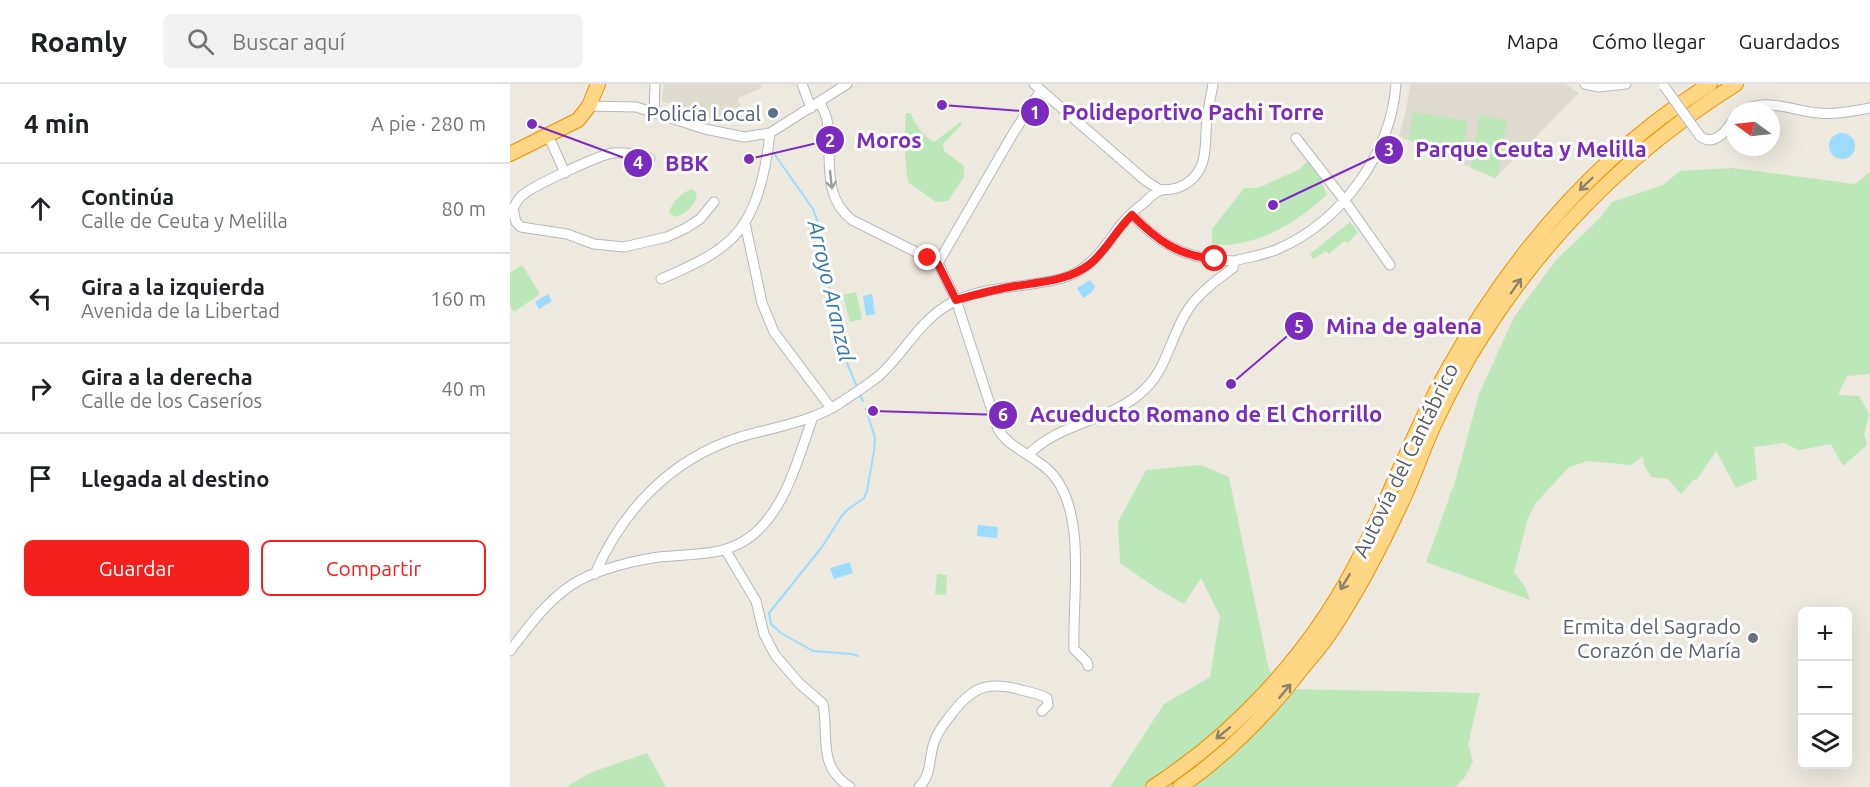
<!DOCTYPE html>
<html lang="es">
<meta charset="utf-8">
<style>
:root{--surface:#fff;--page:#f2f2f2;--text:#202124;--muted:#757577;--line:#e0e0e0;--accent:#f4201e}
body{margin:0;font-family:Ubuntu,sans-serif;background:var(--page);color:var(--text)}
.controls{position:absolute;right:18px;bottom:18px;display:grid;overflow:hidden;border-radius:9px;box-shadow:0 6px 24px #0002}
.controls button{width:54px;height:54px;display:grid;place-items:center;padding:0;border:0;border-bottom:2px solid var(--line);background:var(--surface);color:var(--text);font:30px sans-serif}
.compass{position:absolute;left:1216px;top:18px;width:54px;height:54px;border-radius:50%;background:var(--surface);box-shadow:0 6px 24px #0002;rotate:285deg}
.stop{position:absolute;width:18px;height:18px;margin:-14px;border:4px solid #f4201e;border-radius:50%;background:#fff}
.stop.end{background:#f4201e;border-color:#fff;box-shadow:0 2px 6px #0008}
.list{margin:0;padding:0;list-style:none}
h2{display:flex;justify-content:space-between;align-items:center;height:78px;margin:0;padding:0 24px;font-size:26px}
h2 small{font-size:20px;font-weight:400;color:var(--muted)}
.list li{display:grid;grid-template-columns:39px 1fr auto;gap:18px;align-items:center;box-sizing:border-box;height:90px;padding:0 24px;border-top:2px solid var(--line)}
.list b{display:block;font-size:22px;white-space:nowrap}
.list p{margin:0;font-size:20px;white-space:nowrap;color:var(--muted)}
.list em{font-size:20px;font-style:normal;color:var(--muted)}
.actions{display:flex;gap:12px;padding:18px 24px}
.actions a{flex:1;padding:14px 0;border:2px solid var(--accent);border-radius:9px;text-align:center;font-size:21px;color:var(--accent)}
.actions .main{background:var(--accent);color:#fff}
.icon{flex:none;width:33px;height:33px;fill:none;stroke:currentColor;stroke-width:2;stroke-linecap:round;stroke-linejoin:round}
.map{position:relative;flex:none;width:1360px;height:703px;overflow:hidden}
header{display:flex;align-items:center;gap:36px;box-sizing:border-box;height:84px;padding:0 30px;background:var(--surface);border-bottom:2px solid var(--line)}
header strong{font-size:28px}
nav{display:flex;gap:33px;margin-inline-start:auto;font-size:21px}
.search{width:420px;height:54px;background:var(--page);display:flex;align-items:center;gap:15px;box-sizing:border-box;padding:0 21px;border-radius:9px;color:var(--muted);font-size:22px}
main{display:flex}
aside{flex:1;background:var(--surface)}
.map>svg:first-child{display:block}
</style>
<header>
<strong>Roamly</strong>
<div class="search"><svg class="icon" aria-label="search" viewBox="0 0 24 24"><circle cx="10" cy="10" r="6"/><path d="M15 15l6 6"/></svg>Buscar aquí</div>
<nav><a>Mapa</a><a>Cómo llegar</a><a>Guardados</a></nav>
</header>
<main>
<aside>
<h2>4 min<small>A pie · 280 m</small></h2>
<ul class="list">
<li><svg class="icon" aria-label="ahead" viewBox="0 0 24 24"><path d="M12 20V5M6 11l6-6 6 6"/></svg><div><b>Continúa</b><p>Calle de Ceuta y Melilla</p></div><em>80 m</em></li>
<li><svg class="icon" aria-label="left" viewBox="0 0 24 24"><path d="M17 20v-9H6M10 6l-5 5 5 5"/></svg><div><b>Gira a la izquierda</b><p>Avenida de la Libertad</p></div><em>160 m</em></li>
<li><svg class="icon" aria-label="right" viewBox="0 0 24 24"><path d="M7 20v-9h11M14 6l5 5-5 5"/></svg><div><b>Gira a la derecha</b><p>Calle de los Caseríos</p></div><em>40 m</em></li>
<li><svg class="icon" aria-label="arrive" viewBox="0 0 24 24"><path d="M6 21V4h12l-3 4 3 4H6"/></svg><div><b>Llegada al destino</b></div></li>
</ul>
<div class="actions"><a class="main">Guardar</a><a>Compartir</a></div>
</aside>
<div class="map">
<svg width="1360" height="703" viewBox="0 0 1360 703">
<rect width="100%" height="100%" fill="#ede9df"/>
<path fill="#dfdad0" d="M 154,0 L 250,0 L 252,4 L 228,14 L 233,37 L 204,35 L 152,17 Z
M 900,0 L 1055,0 L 1069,9 L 985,94 L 889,52 L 896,27 Z"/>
<path fill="#bce7b9" d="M 903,28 L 958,37 L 954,64 L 898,56 Z
M 396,29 L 400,29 C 407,41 411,51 424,58 L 452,37 L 451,41 L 433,60 L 434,67 L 454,82 L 454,93 L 438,117 L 426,118 L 398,98 L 394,60 Z
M 969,31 L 997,36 L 988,90 L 985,94 L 961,84 Z
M 801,73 L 817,111 C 784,140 748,163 702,161 L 702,145 L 734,104 L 748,104 L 790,85 Z
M 1222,84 L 1345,100 L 1360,88 L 1360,290 L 1337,292 L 1328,311 L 1349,312 L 1359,330 L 1354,351 L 1357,361 L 1333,382 L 1321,360 L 1289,366 L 1274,359 L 1244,363 L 1247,395 L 1226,404 L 1206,367 L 1186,397 L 1184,395 L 1171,410 L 1158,395 L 1141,393 L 1134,381 L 1133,372 L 1121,381 L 1078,377 L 1059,383 L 1025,420 L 1018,434 L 1004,488 L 1015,503 L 1020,516 L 916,478 L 946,395 L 969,310 L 1004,233 L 1046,176 L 1090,134 L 1102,118 L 1153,101 L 1170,87 Z
M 183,105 L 187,110 C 185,122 176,130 165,133 L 159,128 C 162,118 173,107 183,105 Z
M 840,138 L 848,148 L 838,159 L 835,157 L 818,170 L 816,167 L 803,175 L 800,170 Z
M 12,181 L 30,210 L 4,228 L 0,222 L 0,189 Z
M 346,208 L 352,235 L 340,238 L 333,211 Z
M 691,381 L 719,393 L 759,586 L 769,598 L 779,605 L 970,609 L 958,661 L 963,677 L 955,693 L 945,703 L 600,703 L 654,620 L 700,593 L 710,532 L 691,494 L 674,520 L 643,502 L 610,479 L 608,438 L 636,386 Z
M 427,490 L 437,491 L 436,511 L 425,510 Z
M 137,669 L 156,703 L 56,703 L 82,688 Z"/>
<path fill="#9ddbff" d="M1319 62a13 13 0 1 1 26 0a13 13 0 1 1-26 0Z
M 580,196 L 585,203 L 581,209 L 573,214 L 567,204 Z
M 38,210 L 42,217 L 29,225 L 25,218 Z
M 362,210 L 365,230 L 356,232 L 353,212 Z
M 468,441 L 488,443 L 487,454 L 467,452 Z
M 340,478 L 343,489 L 324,495 L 320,484 Z"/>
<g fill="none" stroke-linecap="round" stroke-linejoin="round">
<path stroke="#9ddbff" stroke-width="2" d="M 265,71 L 303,125 L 310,144 L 322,220 L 332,267 L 347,303
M 349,309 L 353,317
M 348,572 L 342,570 L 303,567 L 271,549 L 261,540 L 259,529 L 312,463 L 331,433 L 337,426 L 354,414 L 357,407 L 364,367 L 365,354 L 356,325"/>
<defs>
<path id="minor" d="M 292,0 L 301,24
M 524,0 L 636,97 L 650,106
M 1075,0 L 1089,3 L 1116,0
M 310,18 C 312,24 316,30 317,36 C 323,72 310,111 342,136 L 428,179 L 446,216 L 488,345 C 499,365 529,373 544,392 C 577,433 562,515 564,565 L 577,578 L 578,582
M 79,22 L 126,23 L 195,45 L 234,53 L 260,49 L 337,0
M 144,27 L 145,0
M 1231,27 C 1257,13 1283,27 1309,29 C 1325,31 1344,27 1360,24
M 38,51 L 55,89
M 1190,52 C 1205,64 1218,45 1225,33
M 786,54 L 835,117 L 880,181
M 140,74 C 128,71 116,68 103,69 C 89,71 25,101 14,110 C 8,114 6,119 3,125 L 6,138 L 11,143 L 57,150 L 84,160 L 114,163 L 157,153 L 176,144 L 190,135 L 204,118
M 622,131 C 654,164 677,175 724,177
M 235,139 L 252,219 L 264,248 L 321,324
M 428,179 L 504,48 L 531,6
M 151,195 C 181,182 218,167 235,138 C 250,114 257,77 260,49
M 519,370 C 550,338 603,337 635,305 C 658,283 661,250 679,224 C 690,208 707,196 723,184 L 724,177 C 738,173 755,171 768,165 C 832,137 881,69 886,0
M 216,467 L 246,517 L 254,550 L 265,571 L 289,599 L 313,620 C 319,653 307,682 340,703
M 85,490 C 112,427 160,376 227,354 C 262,343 302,339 333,317 C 345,309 359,300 370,291 C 396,267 410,235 443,218 C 477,201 518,204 553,194 C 580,186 593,165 609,143 C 616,134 626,125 635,118 C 639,114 644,109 649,107 C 653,105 658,106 662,105 C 676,103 687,93 692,80 C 697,67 695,50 697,36 C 698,24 701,12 703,0
M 0,567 C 19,542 41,511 70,496 C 90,485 126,476 149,473 C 184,469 215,474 244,450 C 278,420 288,373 303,333
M 409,703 C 423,690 418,672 425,656 C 428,647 434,640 440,632 C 461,604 476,596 511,606 C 520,608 529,610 537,614 L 538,621 L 532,627"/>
<path id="highway" d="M 0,70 L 68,36 L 79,22 L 88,0
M 643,703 C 726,649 796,573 843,486 C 877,421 901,351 937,287 C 1001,172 1088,70 1200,0
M 670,703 C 718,670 759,628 794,582 C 804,570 814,559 822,546 C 850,504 873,459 894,413 C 905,390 913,365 924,341 C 935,318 947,294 960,272 C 1026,161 1116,69 1226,0"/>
</defs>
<use href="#minor" stroke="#b5b9bd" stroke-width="11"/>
<use href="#highway" stroke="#ec9100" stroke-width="16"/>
<use href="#minor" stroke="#fff" stroke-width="9"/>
<use href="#highway" stroke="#ffd784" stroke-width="14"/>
<defs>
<path id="minor-bridge" d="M 1154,2 L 1190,52"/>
</defs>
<use href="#minor-bridge" stroke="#b5b9bd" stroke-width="11" stroke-linecap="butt"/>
<use href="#minor-bridge" stroke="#fff" stroke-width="9"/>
</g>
<defs><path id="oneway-shaft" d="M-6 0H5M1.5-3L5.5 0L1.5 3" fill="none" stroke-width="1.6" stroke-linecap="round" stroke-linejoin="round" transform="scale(1.5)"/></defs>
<use stroke="#9b9ea1" href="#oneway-shaft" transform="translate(321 96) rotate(84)"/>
<g stroke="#8a826c">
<use href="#oneway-shaft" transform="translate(1076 100) rotate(136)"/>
<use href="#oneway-shaft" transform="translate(1006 202) rotate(-55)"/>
<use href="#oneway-shaft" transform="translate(835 498) rotate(121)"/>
<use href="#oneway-shaft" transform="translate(775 607) rotate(-50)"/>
<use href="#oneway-shaft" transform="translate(713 649) rotate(141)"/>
</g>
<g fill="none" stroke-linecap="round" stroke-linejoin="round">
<path stroke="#f4201e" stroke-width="8" d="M 418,174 L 428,180 L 446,216 C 464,211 482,206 500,203 C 527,198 557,198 580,180 C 597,166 606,146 622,131 C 647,156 668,172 705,175"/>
</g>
<circle fill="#5c6f8a" stroke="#fff" stroke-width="2" cx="263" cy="29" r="6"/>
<circle fill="#6b7280" stroke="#fff" stroke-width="2" cx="1243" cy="554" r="6"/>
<g text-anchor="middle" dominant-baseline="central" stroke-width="6" stroke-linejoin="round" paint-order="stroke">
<g font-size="21" fill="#4e5e75" stroke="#fff" text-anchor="end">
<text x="251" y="29">Policía Local</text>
</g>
<g font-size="21" fill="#585d62" stroke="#fff">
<text transform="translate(895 376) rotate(-64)">Autovía del Cantábrico</text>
</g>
<g font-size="21" fill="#5b616d" stroke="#fff" text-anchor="end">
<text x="1231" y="542">Ermita del Sagrado<tspan x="1231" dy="24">Corazón de María</tspan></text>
</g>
<g font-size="22" font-style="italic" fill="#3277ad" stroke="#fff">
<text transform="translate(322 207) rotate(77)">Arroyo Aranzal</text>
</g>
</g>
<path fill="none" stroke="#7b2cbf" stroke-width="2" d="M432 21L525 28M239 75L320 56M763 121L879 66M22 40L128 79M721 300L789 242M363 327L493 331"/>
<g fill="#7b2cbf" stroke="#fff" stroke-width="2">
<circle cx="432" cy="21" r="6"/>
<circle cx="239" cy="75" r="6"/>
<circle cx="763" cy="121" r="6"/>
<circle cx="22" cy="40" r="6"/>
<circle cx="721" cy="300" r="6"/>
<circle cx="363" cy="327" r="6"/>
<circle cx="525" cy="28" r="15"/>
<circle cx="320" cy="56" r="15"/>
<circle cx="879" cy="66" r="15"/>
<circle cx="128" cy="79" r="15"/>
<circle cx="789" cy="242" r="15"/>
<circle cx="493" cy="331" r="15"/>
</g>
<g font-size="18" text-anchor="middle" font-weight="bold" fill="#fff">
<text x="525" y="35">1</text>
<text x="320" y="63">2</text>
<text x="879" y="72">3</text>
<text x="128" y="85">4</text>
<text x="789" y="249">5</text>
<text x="493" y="337">6</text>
</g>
<g font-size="22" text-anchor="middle" font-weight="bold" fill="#7b2cbf" stroke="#fff" stroke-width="6" stroke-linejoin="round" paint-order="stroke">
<text x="683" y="36">Polideportivo Pachi Torre</text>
<text x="379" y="64">Moros</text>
<text x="1021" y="73">Parque Ceuta y Melilla</text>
<text x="177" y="87">BBK</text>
<text x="894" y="250">Mina de galena</text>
<text x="696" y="338">Acueducto Romano de El Chorrillo</text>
</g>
</svg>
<div class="controls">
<button>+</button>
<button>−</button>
<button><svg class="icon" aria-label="layers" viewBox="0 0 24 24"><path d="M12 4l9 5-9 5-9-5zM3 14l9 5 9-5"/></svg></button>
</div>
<svg class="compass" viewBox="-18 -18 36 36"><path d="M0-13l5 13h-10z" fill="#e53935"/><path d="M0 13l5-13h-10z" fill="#757577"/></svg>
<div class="stop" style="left:705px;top:175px"></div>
<div class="stop end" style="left:418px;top:174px"></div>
</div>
</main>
